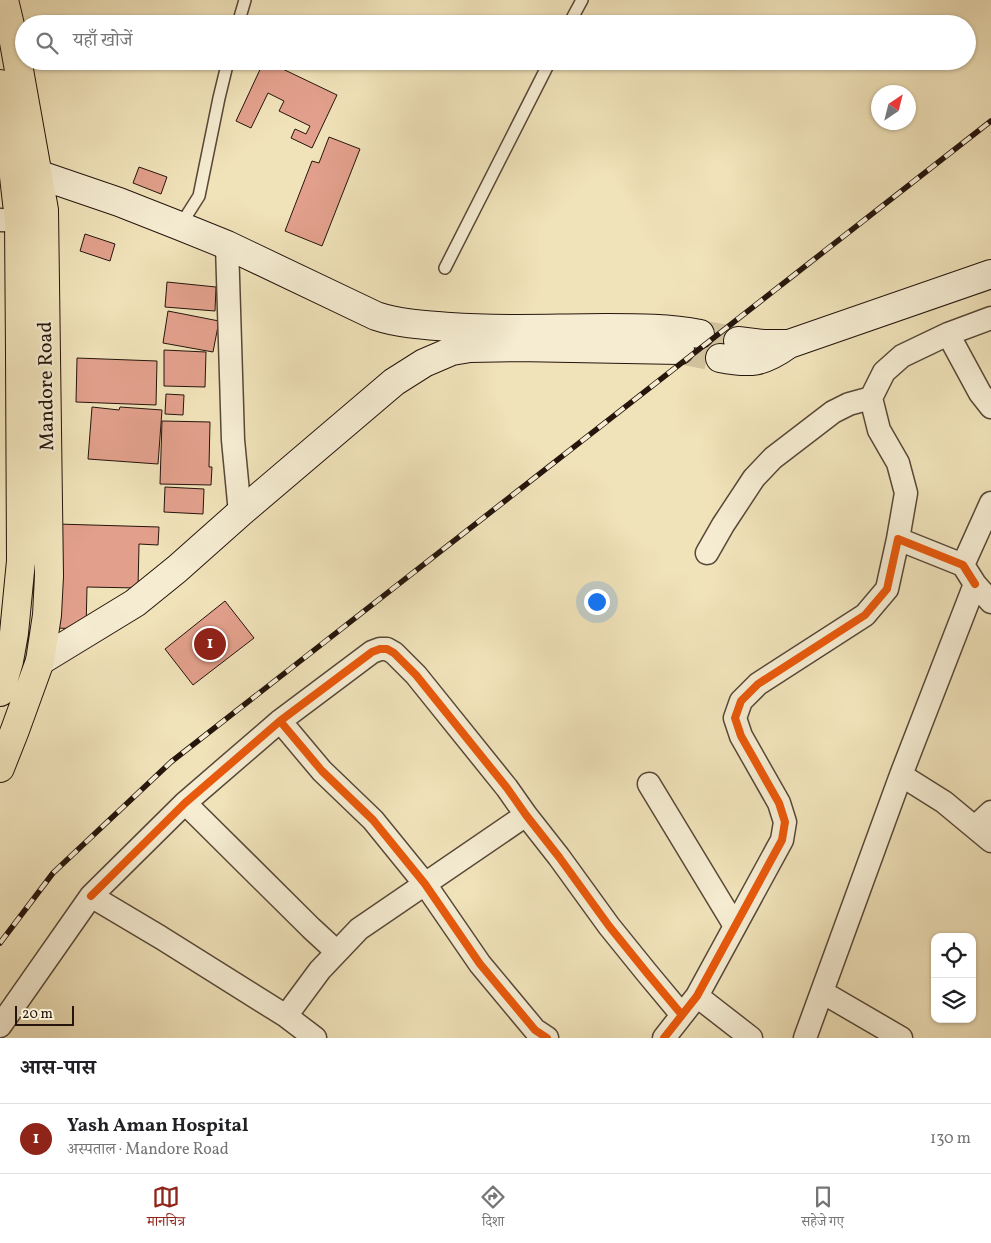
<!DOCTYPE html>
<html lang="hi">
<meta charset="utf-8">
<style>
:root{--surface:#fff;--page:#f6f6f6;--text:#202124;--muted:#757577;--line:#e0e0e0;--accent:#8f2418}
body{margin:0;font-family:Vollkorn,"Noto Serif Devanagari",serif;background:var(--page);color:var(--text)}
.controls{position:absolute;right:15px;bottom:15px;display:grid;overflow:hidden;border-radius:10px;box-shadow:0 1px 4px #0004}
.controls button{width:45px;height:45px;display:grid;place-items:center;padding:0;border:0;border-bottom:1px solid var(--line);background:var(--surface);color:var(--text);font:25px sans-serif}
.compass{position:absolute;left:871px;top:85px;width:45px;height:45px;border-radius:50%;background:var(--surface);box-shadow:0 1px 4px #0004;rotate:35deg}
.scale{position:absolute;left:15px;bottom:12px;width:59px;box-sizing:border-box;padding-left:5px;border:2px solid #25150c;border-top:0;font-size:14px;line-height:18px;white-space:nowrap;color:#25150c;-webkit-text-stroke:4px #f5ecd2;paint-order:stroke}
.you{position:absolute;left:596px;top:601px;width:18px;height:18px;margin:-12px;border:4px solid #fff;border-radius:50%;background:#1a73e8;box-shadow:0 0 0 8px #1a73e833}
.badge{display:grid;place-items:center;width:32px;height:32px;border-radius:50%;background:var(--accent);color:#fff;font-size:16px;font-weight:700}
.pin{position:absolute;translate:-50% -50%;border:2px solid #fff;box-shadow:0 1px 5px #0006}
.list{margin:0;padding:0;list-style:none}
h2{display:flex;justify-content:space-between;align-items:center;height:65px;margin:0;padding:0 20px;font-size:21px}
h2 small{font-size:16px;font-weight:400;color:var(--muted)}
.list li{display:grid;grid-template-columns:32px 1fr auto;gap:15px;align-items:center;box-sizing:border-box;height:70px;padding:0 20px;border-top:1px solid var(--line)}
.list b{display:block;font-size:19px;white-space:nowrap}
.list p{margin:0;font-size:16px;white-space:nowrap;color:var(--muted)}
.list em{font-size:16px;font-style:normal;color:var(--muted)}
.icon{flex:none;width:28px;height:28px;fill:none;stroke:currentColor;stroke-width:2;stroke-linecap:round;stroke-linejoin:round}
.map{position:relative;flex:none;width:991px;height:1038px;overflow:hidden}
.search{position:absolute;background:var(--surface);box-shadow:0 1px 4px #0004;left:15px;right:15px;top:15px;height:55px;display:flex;align-items:center;gap:12px;box-sizing:border-box;padding:0 18px;border-radius:28px;color:var(--muted);font-size:19px}
.sheet{height:135px;background:var(--surface)}
nav{display:flex;justify-content:space-around;align-items:center;box-sizing:border-box;height:70px;border-top:1px solid var(--line);background:var(--surface);font-size:14px;color:var(--muted)}
nav a{display:grid;justify-items:center;gap:2px}
nav .on{color:var(--accent)}
.map>svg:first-child{display:block}
</style>
<div class="map">
<svg width="991" height="1038" viewBox="0 0 991 1038">
<rect width="100%" height="100%" fill="#f0e2b9"/>
<filter id="stains"><feTurbulence type="fractalNoise" baseFrequency=".004" numOctaves="4"/><feColorMatrix values="0 0 0 0 .2 0 0 0 0 .09 0 0 0 0 .02 0 0 0 .5 -.17"/></filter>
<radialGradient id="worn" r=".72"><stop offset=".6" stop-color="#630" stop-opacity="0"/><stop offset="1" stop-color="#630" stop-opacity=".3"/></radialGradient>
<path fill="#e2a08c" stroke="#25150c" d="M 264,61 L 266,61 L 337,95 L 312,148 L 291,138 L 295,129 L 306,134 L 310,126 L 279,111 L 284,101 L 268,93 L 251,128 L 236,121 Z
M 329,137 L 360,149 L 322,246 L 285,231 L 312,161 L 319,163 Z
M 139,167 L 167,177 L 161,194 L 133,183 Z
M 85,234 L 115,244 L 110,261 L 80,251 Z
M 167,282 L 216,287 L 215,311 L 165,307 Z
M 168,311 L 219,321 L 213,352 L 163,343 Z
M 164,350 L 206,352 L 205,387 L 164,386 Z
M 77,358 L 157,361 L 156,405 L 76,402 Z
M 166,394 L 184,395 L 183,415 L 165,414 Z
M 92,407 L 119,410 L 120,407 L 162,410 L 158,464 L 88,459 Z
M 162,421 L 210,422 L 209,467 L 212,467 L 211,485 L 160,484 Z
M 165,487 L 204,489 L 203,514 L 164,512 Z
M 57,524 L 159,527 L 158,545 L 139,544 L 138,588 L 87,587 L 86,629 L 55,628 Z
M 225,601 L 254,638 L 193,685 L 165,649 Z"/>
<g fill="none" stroke-linecap="round" stroke-linejoin="round">
<path stroke="#d2c39f" stroke-width="28" stroke-dasharray="28 14" stroke-linecap="butt" d="M 700,334 L 738,341
M 680,350 L 720,358"/>
<defs>
<path id="lane" d="M 238,24 L 245,0
M 569,24 L 582,0
M 180,226 L 199,196 L 219,98 L 228,61
M 445,268 L 550,61"/>
<path id="street" d="M 0,220 L 36,221
M 227,245 L 233,440 L 240,513
M 948,334 L 980,393 L 991,407
M 898,539 L 906,493 L 898,463 L 879,430 L 871,398 L 884,372 L 902,356 L 948,334 L 991,318
M 707,553 L 723,525 L 754,478 L 773,458 L 833,412 L 849,404 L 871,398
M 963,565 L 991,503
M 280,721 L 322,771 L 373,820 L 425,884 L 480,964 L 535,1030 L 547,1038
M 901,775 L 944,802 L 991,841
M 649,784 L 735,926
M 185,803 L 311,928 L 337,952
M 975,827 L 991,812
M 91,896 L 185,803 L 280,721 L 372,652 L 380,649 L 387,649 L 394,653 L 416,675 L 507,788 L 526,815 L 559,857 L 609,926 L 647,973 L 682,1015
M 822,992 L 901,1038
M 697,996 L 751,1038
M 286,1016 L 320,970 L 359,929 L 526,815
M 0,1026 L 91,896 L 160,937 L 286,1016 L 315,1038
M 664,1038 L 697,996 L 782,840 L 785,822 L 779,803 L 741,736 L 735,718 L 741,701 L 758,684 L 865,615 L 887,589 L 898,539 L 963,565 L 975,584
M 805,1038 L 901,775 L 975,584 L 991,602"/>
<path id="secondary" d="M 15,172 L 37,174 L 119,202 L 180,226 L 227,245 L 376,316 C 400,324 425,325 450,327 C 502,331 554,328 606,328 C 638,328 669,328 700,334
M 738,341 L 764,344 L 787,344
M 720,358 C 750,364 763,363 789,344 L 991,274
M 40,661 L 135,603 L 177,569 L 240,513 L 394,382 L 424,363 L 452,351 L 470,348 L 517,347 L 680,350"/>
<path id="highway" d="M 0,84 L 8,124 L 19,220 L 20,354 L 21,561 L 14,633 L 9,661 L 0,692
M 0,768 L 15,730 L 40,661 L 47,615 L 49,576 L 44,210 L 14,42 L 4,0"/>
</defs>
<use href="#lane" stroke="#584837" stroke-width="14"/>
<use href="#street" stroke="#584837" stroke-width="25"/>
<use href="#secondary" stroke="#25150c" stroke-width="30"/>
<use href="#highway" stroke="#25150c" stroke-width="30"/>
<use href="#lane" stroke="#f5ecd2" stroke-width="11"/>
<use href="#street" stroke="#f5ecd2" stroke-width="22"/>
<use href="#secondary" stroke="#f5ecd2" stroke-width="28"/>
<use href="#highway" stroke="#f0e2b9" stroke-width="28"/>
<defs>
<path id="rail" d="M 0,943 L 53,873 L 171,762 L 991,121"/>
</defs>
<use href="#rail" stroke="#25150c" stroke-width="5.5"/>
<use href="#rail" stroke="#f5ecd2" stroke-width="4" stroke-dasharray="11" stroke-linecap="butt"/>
<defs>
<path id="cycleway" d="M 280,721 L 322,771 L 373,820 L 425,884 L 480,964 L 535,1030 L 547,1038
M 91,896 L 185,803 L 280,721 L 372,652 L 380,649 L 387,649 L 394,653 L 416,675 L 507,788 L 526,815 L 559,857 L 609,926 L 647,973 L 682,1015
M 664,1038 L 697,996 L 782,840 L 785,822 L 779,803 L 741,736 L 735,718 L 741,701 L 758,684 L 865,615 L 887,589 L 898,539 L 963,565 L 975,584"/>
</defs>
<use href="#cycleway" stroke="#f5ecd2" stroke-width="11"/>
<use href="#cycleway" stroke="#e8590c" stroke-width="8"/>
</g>
<g text-anchor="middle" dominant-baseline="central" stroke-width="4.5" stroke-linejoin="round" paint-order="stroke">
<g font-size="20" fill="#25150c" stroke="#f5ecd2">
<text transform="translate(47 386) rotate(-91)">Mandore Road</text>
</g>
</g>
<rect width="100%" height="100%" filter="url(#stains)"/>
<rect width="100%" height="100%" fill="url(#worn)"/>
</svg>
<div class="controls">
<button><svg class="icon" aria-label="locate" viewBox="0 0 24 24"><circle cx="12" cy="12" r="6"/><path d="M12 2v4M12 18v4M2 12h4M18 12h4"/></svg></button>
<button><svg class="icon" aria-label="layers" viewBox="0 0 24 24"><path d="M12 4l9 5-9 5-9-5zM3 14l9 5 9-5"/></svg></button>
</div>
<svg class="compass" viewBox="-18 -18 36 36"><path d="M0-13l5 13h-10z" fill="#e53935"/><path d="M0 13l5-13h-10z" fill="#757577"/></svg>
<div class="scale">20 m</div>
<div class="you"></div>
<div class="pin badge" style="left:210px;top:644px">1</div>
<div class="search"><svg class="icon" aria-label="search" viewBox="0 0 24 24"><circle cx="10" cy="10" r="6"/><path d="M15 15l6 6"/></svg>यहाँ खोजें</div>
</div>
<section class="sheet">
<h2>आस-पास<small></small></h2>
<ul class="list">
<li><span class="badge">1</span><div><b>Yash Aman Hospital</b><p>अस्पताल · Mandore Road</p></div><em>130 m</em></li>
</ul>
</section>
<nav>
<a class="on"><svg class="icon" aria-label="map" viewBox="0 0 24 24"><path d="M3 6l6-2 6 2 6-2v14l-6 2-6-2-6 2zM9 4v14M15 6v14"/></svg>मानचित्र</a>
<a><svg class="icon" aria-label="directions" viewBox="0 0 24 24"><path d="M12 3l9 9-9 9-9-9zM9 14v-3h6M13 9l2 2-2 2"/></svg>दिशा</a>
<a><svg class="icon" aria-label="saved" viewBox="0 0 24 24"><path d="M7 4h10v16l-5-4-5 4z"/></svg>सहेजे गए</a>
</nav>
